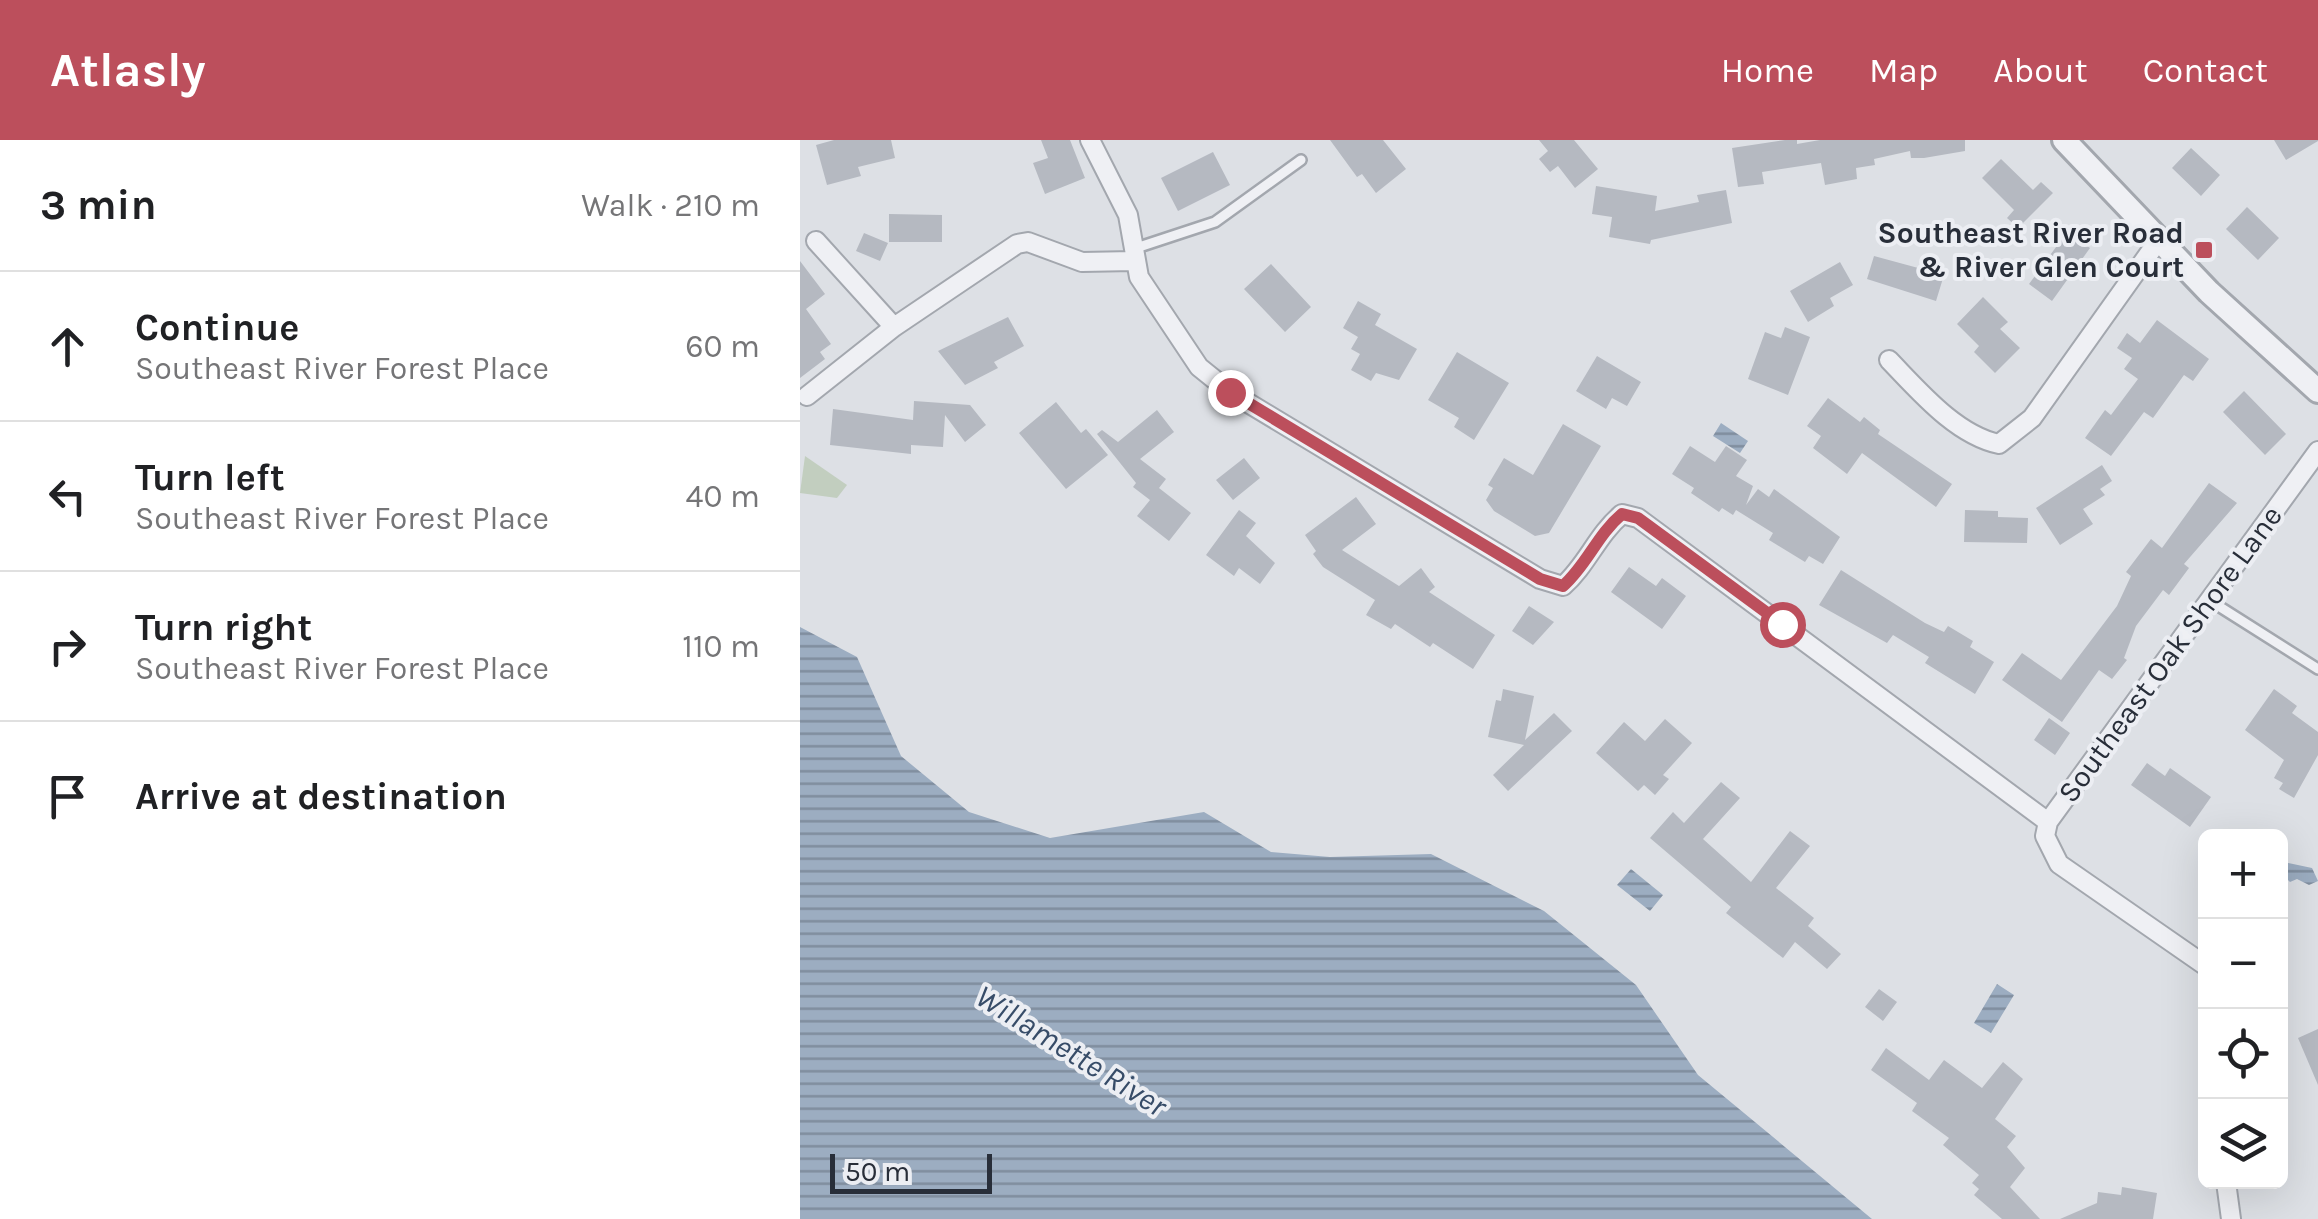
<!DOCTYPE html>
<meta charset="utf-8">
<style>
:root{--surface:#fff;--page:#f2f2f2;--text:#202124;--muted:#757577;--line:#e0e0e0;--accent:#bc4f5c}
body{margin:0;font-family:Karla,sans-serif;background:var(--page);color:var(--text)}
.controls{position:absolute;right:30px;bottom:30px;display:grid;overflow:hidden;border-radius:15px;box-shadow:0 10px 40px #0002}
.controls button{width:90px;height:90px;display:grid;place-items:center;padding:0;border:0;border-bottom:2px solid var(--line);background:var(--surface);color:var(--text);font:50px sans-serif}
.scale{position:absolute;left:30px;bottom:25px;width:162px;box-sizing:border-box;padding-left:10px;border:5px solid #282e39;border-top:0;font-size:28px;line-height:35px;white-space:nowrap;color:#282e39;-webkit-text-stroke:8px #eceef3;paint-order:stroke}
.stop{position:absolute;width:30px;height:30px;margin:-22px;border:8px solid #bc4f5c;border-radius:50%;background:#fff}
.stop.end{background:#bc4f5c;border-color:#fff;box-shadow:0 2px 10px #0008}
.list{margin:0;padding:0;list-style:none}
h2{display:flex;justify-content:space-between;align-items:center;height:130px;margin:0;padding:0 40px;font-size:42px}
h2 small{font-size:32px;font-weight:400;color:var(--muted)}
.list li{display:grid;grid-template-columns:65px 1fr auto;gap:30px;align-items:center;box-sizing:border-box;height:150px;padding:0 40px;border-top:2px solid var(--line)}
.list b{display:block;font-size:38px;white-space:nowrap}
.list p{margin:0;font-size:32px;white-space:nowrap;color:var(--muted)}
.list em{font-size:32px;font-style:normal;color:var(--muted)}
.icon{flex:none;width:55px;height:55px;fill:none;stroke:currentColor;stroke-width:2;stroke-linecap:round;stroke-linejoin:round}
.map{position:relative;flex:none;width:1518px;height:1079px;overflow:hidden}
header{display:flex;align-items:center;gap:60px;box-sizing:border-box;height:140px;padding:0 50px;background:var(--accent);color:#fff}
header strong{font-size:48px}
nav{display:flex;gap:55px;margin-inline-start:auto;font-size:35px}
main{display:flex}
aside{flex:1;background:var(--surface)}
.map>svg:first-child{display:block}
</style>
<header>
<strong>Atlasly</strong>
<nav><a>Home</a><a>Map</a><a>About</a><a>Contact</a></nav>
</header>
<main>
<aside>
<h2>3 min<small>Walk · 210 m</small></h2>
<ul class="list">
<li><svg class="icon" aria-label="ahead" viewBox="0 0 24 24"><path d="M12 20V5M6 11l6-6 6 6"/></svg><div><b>Continue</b><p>Southeast River Forest Place</p></div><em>60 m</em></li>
<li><svg class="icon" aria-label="left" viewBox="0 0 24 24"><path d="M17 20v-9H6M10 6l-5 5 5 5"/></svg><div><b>Turn left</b><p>Southeast River Forest Place</p></div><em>40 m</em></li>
<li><svg class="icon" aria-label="right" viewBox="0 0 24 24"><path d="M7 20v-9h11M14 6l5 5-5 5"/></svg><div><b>Turn right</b><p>Southeast River Forest Place</p></div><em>110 m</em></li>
<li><svg class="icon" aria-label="arrive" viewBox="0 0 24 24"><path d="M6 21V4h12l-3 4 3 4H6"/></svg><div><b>Arrive at destination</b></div></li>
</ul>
</aside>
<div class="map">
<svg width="1518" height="1079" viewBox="0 0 1518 1079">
<defs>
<pattern id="water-rules" width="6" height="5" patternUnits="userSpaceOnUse" patternTransform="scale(2.5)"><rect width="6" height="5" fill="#9cadc1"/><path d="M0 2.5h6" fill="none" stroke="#7f8d9e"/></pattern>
</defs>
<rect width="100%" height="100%" fill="#dde0e5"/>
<path fill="#c2cebf" d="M 5,316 L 47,345 L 37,358 L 0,353 Z"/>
<path fill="url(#water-rules)" d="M 921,283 L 948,301 L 940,313 L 913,296 Z
M 0,487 L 57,517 L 101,616 L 169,672 L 250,698 L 404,672 L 471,712 L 530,717 L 631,714 L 744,771 L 836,845 L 898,935 L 1072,1079 L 0,1079 Z
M 1484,722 L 1512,728 L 1518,741 L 1509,745 L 1497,739 L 1490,742 L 1482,734 Z
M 831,729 L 863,755 L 850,771 L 817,745 Z
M 1197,844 L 1214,855 L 1191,893 L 1174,883 Z"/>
<path fill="#b5b9c1" d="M 34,0 L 91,0 L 95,18 L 58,27 L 61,36 L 27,45 L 16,5 Z
M 241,0 L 270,0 L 285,38 L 245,54 L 233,23 L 248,18 Z
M 530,0 L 583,0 L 606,29 L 576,53 L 562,34 L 557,37 Z
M 739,0 L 774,0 L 798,29 L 775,48 L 758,26 L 750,32 L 739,19 L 748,11 Z
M 985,0 L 997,0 L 997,4 L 1020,0 L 1165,0 L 1165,11 L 1124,18 L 1111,18 L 1110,11 L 1074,19 L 1075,25 L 1056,28 L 1057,39 L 1025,45 L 1021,23 L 962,32 L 964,44 L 938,47 L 932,8 Z
M 1474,0 L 1518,0 L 1518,1 L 1486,20 Z
M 1391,8 L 1420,35 L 1401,56 L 1372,28 Z
M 413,12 L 430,45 L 378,71 L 361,38 Z
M 1201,19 L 1233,50 L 1241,42 L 1253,53 L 1218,88 L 1207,78 L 1214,70 L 1182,38 Z
M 796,46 L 857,56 L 855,71 L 899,62 L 897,55 L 926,50 L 932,83 L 851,100 L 850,104 L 809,97 L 812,77 L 792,74 Z
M 1447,67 L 1479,98 L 1458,120 L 1426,89 Z
M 89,74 L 142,75 L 142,102 L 89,102 Z
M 1267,92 L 1290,108 L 1252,161 L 1229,144 Z
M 64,93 L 88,103 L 80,121 L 56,111 Z
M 1074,116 L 1144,135 L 1136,161 L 1067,139 Z
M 0,121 L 25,154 L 6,169 L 31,204 L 20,212 L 25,219 L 0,238 Z
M 1040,122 L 1053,145 L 1030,158 L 1034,166 L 1008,182 L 990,151 Z
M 471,124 L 511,167 L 485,192 L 444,149 Z
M 1183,157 L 1208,182 L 1200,189 L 1220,208 L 1195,233 L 1174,212 L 1179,206 L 1157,184 Z
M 558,161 L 581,174 L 575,185 L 617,209 L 599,240 L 576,233 L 571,241 L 551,230 L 560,214 L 551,209 L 558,197 L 543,188 Z
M 208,177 L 224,206 L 194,222 L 198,228 L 165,245 L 138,211 Z
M 1357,180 L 1409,219 L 1393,241 L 1384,235 L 1353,278 L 1344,272 L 1311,316 L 1285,298 L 1305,270 L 1311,275 L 1338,239 L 1324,229 L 1332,218 L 1317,208 L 1327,193 L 1340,203 Z
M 985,187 L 1010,197 L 988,255 L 948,239 L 965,192 L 981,198 Z
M 657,212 L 709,243 L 674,300 L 654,287 L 659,278 L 628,260 Z
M 797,216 L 841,242 L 827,266 L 812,258 L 806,269 L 776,251 Z
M 1444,251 L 1486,294 L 1465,315 L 1423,272 Z
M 1028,258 L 1060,282 L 1064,277 L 1080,290 L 1078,294 L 1152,344 L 1136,367 L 1062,313 L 1047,334 L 1013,308 L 1021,296 L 1007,286 Z
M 114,261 L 170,265 L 186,285 L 165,302 L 145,275 L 143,307 L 111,305 L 111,314 L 30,305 L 33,269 L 113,280 Z
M 256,262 L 281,293 L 286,289 L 308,315 L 266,349 L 219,293 Z
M 357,270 L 374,292 L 340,319 L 366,339 L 359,348 L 391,373 L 369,401 L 337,376 L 350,360 L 333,347 L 336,343 L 297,294 L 302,290 L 318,302 Z
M 763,284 L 801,306 L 749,393 L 735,396 L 694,371 L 686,360 L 693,348 L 688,345 L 704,318 L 733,335 Z
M 890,306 L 915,322 L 926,306 L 947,320 L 936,336 L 953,346 L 946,365 L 958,349 L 969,357 L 974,349 L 1040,397 L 1023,424 L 1009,416 L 1005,422 L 969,400 L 973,393 L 936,370 L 933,375 L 922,368 L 919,372 L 891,353 L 894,348 L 872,334 Z
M 444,318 L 460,338 L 433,360 L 416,340 Z
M 1302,325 L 1312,341 L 1300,349 L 1305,355 L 1283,369 L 1293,384 L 1260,405 L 1236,368 Z
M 1409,343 L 1437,363 L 1384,424 L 1389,428 L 1369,455 L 1363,450 L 1336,486 L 1324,518 L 1327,520 L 1312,539 L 1299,530 L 1262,582 L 1202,540 L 1222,513 L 1261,540 L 1317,466 L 1331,436 L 1326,432 L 1351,399 L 1362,408 Z
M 556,357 L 576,384 L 542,410 L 599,446 L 621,428 L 635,447 L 629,452 L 695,495 L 673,529 L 633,503 L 630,507 L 595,484 L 591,489 L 566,475 L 575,460 L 523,427 L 513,414 L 516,411 L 505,395 Z
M 439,370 L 456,383 L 446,396 L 475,423 L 460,444 L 439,428 L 434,436 L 406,415 Z
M 1165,370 L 1198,371 L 1198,377 L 1228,378 L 1227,403 L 1164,402 Z
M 829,427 L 856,446 L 862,438 L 886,456 L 862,489 L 811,452 Z
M 1041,430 L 1125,483 L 1144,492 L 1148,486 L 1173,501 L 1170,507 L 1194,522 L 1175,554 L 1125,523 L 1129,517 L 1093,495 L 1087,503 L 1019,465 Z
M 729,466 L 754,482 L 733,505 L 712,491 Z
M 703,549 L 734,556 L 725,600 L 754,573 L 772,591 L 708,651 L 693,635 L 724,605 L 688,597 L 696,560 L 701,561 Z
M 1474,549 L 1497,566 L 1492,573 L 1518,592 L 1518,615 L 1494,658 L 1479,649 L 1483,643 L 1474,638 L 1484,620 L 1445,590 Z
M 1249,578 L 1270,593 L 1255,615 L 1234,600 Z
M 865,579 L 892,603 L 863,635 L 869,639 L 855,655 L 844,645 L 838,651 L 796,613 L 824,582 L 845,601 Z
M 1347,623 L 1365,636 L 1370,628 L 1411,657 L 1390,687 L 1331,645 Z
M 921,642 L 940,658 L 903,699 L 951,742 L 990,691 L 1010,706 L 976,748 L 1014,778 L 1008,786 L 1041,814 L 1027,829 L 995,802 L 983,818 L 926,773 L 931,767 L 850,698 L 873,672 L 884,683 Z
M 1079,849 L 1097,862 L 1083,881 L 1065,867 Z
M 1518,889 L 1518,945 L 1498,898 Z
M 1086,908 L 1129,940 L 1144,920 L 1182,948 L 1203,922 L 1223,939 L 1195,979 L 1216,996 L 1207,1007 L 1225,1028 L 1210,1047 L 1240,1079 L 1202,1079 L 1174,1055 L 1179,1049 L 1172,1043 L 1179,1035 L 1143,1005 L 1149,998 L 1112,971 L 1117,963 L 1071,930 Z
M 1322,1047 L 1357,1053 L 1353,1079 L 1260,1079 L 1297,1063 L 1298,1052 L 1321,1055 Z"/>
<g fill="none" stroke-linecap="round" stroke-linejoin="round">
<defs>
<path id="service" d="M 333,109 L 415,82 L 501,20
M 1409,460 L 1518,529"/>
<path id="minor" d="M 290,0 L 328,75 L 339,137 L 399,227 L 430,252 L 740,439 L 763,446 C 787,425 797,395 822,374 L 838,378 L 1248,682
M 16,101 L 94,187
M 1089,220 C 1119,251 1156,295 1199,304 L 1232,278 L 1358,101
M 7,256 L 94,187 L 217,104 L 228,102 L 282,122 L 333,121
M 1406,826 L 1259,724 L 1245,696 L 1248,682 L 1518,311
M 1426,1042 L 1431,1079"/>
<path id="tertiary" d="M 1264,0 L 1409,152 L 1518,251"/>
</defs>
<use href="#service" stroke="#a3a7ae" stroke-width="14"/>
<use href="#minor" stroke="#a3a7ae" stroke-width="22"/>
<use href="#tertiary" stroke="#a3a7ae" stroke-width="28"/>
<use href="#service" stroke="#eff0f4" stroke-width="9"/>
<use href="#minor" stroke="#eff0f4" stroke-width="18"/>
<use href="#tertiary" stroke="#eff0f4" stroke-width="22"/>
</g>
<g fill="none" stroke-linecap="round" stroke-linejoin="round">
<path stroke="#bc4f5c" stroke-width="12" d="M 430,252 L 740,439 L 763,446 C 787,425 797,395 822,374 L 838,378 L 982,484"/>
</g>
<rect fill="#bc4f5c" stroke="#eceef3" stroke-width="4" x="1394" y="100" width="20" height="20" rx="5"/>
<g text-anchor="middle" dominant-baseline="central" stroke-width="8" stroke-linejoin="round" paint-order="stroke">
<g font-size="30" font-weight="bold" fill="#282e39" stroke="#eceef3" text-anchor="end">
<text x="1384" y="93">Southeast River Road<tspan x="1384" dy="34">&amp; River Glen Court</tspan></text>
</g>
<g font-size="30" fill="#282e39" stroke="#eceef3">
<text transform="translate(1370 514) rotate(-54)">Southeast Oak Shore Lane</text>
</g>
<g font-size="32" font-style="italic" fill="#374c68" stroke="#eceef3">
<text transform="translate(271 911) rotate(32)">Willamette River</text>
</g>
</g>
</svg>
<div class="controls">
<button>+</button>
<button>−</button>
<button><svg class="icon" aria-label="locate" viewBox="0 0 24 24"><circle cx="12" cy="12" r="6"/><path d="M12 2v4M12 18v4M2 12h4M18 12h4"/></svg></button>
<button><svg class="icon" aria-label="layers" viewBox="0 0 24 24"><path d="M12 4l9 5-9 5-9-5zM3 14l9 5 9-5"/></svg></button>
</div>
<div class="scale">50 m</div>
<div class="stop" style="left:982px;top:484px"></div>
<div class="stop end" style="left:430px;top:252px"></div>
</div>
</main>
